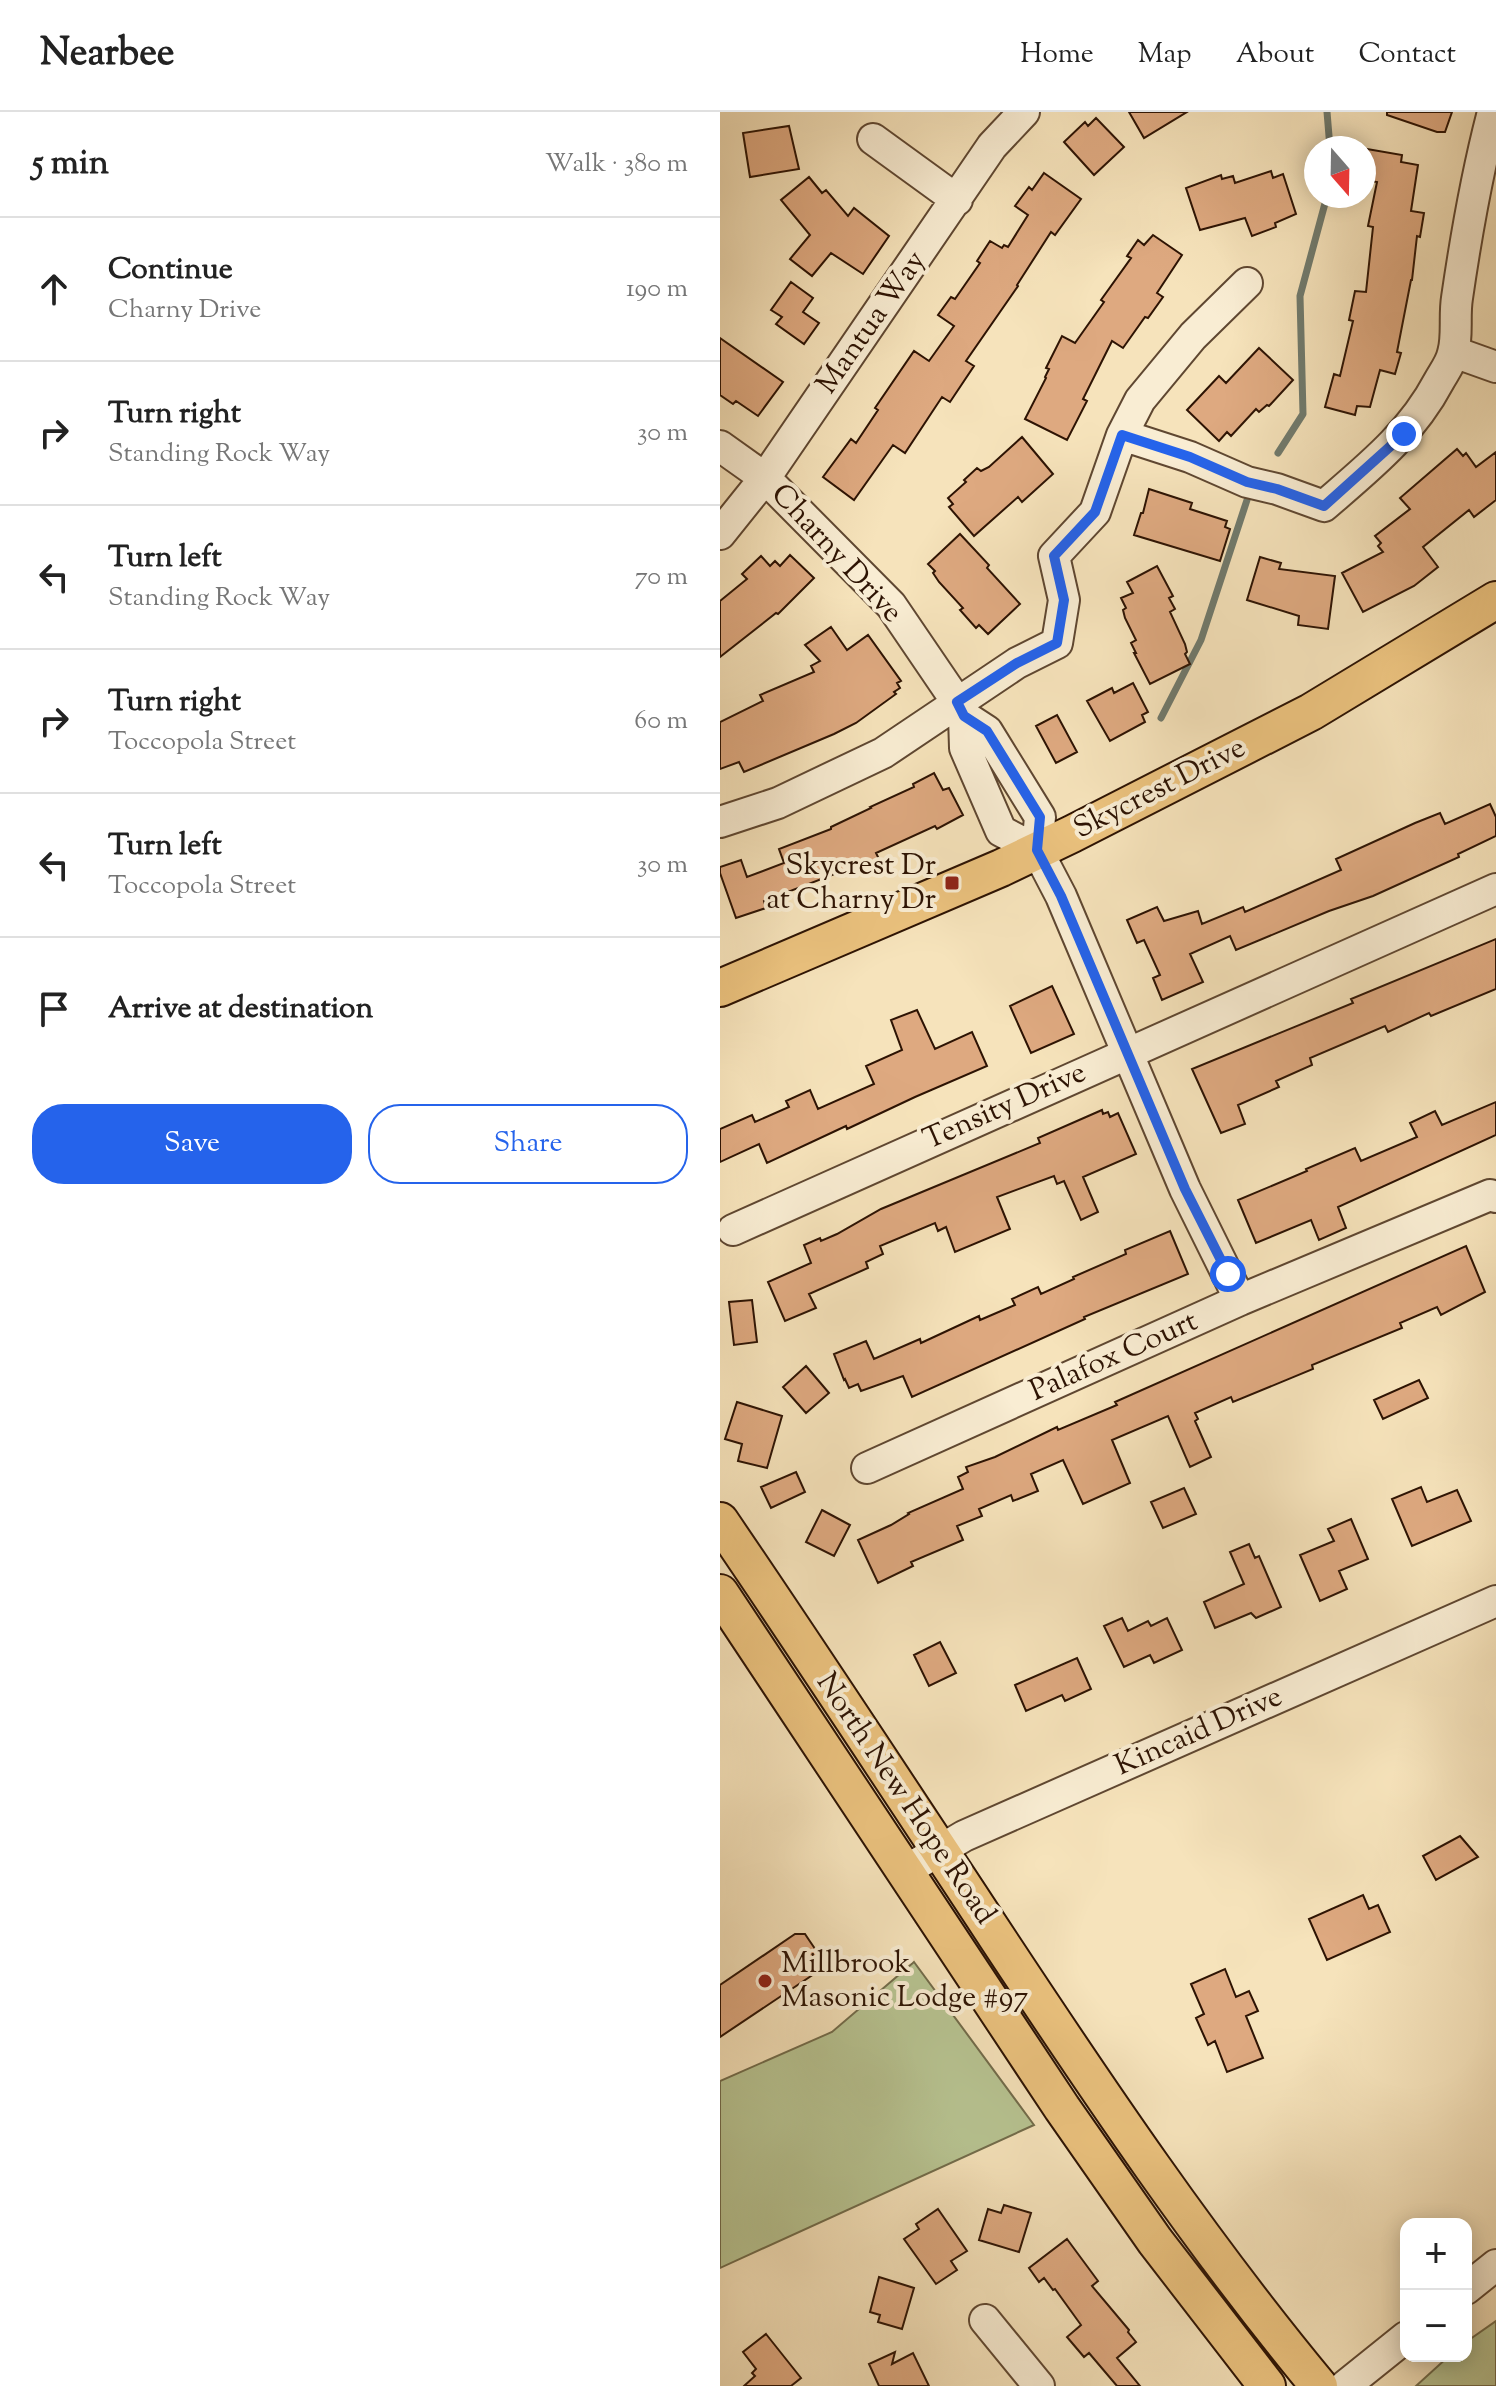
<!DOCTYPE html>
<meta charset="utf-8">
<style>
:root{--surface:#fff;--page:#f6f6f6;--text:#222;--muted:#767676;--line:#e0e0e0;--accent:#2563eb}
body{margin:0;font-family:"Sorts Mill Goudy",serif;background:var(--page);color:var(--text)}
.controls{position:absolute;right:24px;bottom:24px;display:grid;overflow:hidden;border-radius:16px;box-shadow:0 4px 20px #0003}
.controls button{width:72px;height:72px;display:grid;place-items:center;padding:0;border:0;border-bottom:2px solid var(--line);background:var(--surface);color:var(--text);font:40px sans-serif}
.compass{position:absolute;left:584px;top:24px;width:72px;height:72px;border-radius:50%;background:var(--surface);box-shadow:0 4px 20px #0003;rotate:160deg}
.stop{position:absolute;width:24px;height:24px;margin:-18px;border:6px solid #2563eb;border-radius:50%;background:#fff}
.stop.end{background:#2563eb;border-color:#fff;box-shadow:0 2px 8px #0008}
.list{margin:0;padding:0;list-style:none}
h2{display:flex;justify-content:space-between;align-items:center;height:104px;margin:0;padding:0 32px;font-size:34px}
h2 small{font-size:26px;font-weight:400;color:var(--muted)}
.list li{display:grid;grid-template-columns:52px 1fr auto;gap:24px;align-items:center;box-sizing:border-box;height:144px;padding:0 32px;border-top:2px solid var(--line)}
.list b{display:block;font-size:30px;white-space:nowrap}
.list p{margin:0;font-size:26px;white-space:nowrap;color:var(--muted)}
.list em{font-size:26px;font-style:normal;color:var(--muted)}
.actions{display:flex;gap:16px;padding:24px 32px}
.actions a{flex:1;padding:18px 0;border:2px solid var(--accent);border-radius:32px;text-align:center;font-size:28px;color:var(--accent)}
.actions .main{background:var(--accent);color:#fff}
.icon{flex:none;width:44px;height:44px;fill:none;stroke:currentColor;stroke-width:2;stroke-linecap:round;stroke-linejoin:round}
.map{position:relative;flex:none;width:776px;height:2274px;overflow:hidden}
header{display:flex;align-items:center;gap:48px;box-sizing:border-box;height:112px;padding:0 40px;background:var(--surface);border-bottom:2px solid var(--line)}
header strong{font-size:38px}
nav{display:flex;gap:44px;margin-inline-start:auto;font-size:28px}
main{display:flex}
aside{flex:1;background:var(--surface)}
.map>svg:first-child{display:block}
</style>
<header>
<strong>Nearbee</strong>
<nav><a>Home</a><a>Map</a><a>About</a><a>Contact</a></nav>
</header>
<main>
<aside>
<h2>5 min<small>Walk · 380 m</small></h2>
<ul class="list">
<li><svg class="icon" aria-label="ahead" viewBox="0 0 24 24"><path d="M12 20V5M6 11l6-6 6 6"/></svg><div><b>Continue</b><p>Charny Drive</p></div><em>190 m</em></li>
<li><svg class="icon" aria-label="right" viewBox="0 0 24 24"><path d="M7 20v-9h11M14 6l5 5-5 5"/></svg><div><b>Turn right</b><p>Standing Rock Way</p></div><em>30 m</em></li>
<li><svg class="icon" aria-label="left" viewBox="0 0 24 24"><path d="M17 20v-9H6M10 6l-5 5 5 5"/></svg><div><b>Turn left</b><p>Standing Rock Way</p></div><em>70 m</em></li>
<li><svg class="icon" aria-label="right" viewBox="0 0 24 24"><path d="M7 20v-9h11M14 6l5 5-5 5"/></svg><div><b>Turn right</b><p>Toccopola Street</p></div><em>60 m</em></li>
<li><svg class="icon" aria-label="left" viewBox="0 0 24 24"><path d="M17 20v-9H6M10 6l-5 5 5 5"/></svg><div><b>Turn left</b><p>Toccopola Street</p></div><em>30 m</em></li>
<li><svg class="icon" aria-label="arrive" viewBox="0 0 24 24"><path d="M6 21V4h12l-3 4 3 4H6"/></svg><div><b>Arrive at destination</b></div></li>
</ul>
<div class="actions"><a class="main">Save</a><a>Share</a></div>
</aside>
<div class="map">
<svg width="776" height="2274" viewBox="0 0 776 2274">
<rect width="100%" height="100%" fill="#f6e3bb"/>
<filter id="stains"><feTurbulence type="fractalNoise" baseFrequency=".0025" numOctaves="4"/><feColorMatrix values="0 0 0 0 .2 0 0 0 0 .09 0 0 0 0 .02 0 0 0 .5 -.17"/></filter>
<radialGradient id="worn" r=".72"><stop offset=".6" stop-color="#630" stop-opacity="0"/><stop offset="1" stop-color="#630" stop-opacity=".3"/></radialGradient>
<path fill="#b8c593" stroke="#726c4b" stroke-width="2" d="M 194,1850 L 314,2013 L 0,2156 L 0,1969 L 112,1920 Z
M 776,2209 L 776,2274 L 696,2274 L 729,2244 L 746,2244 L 746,2230 Z"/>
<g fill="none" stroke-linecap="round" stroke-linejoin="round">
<path stroke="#707a6d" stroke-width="7" d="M 607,0 L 610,36
M 558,341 L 583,302 L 580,184 L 607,84
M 441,606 L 481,528 L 527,388"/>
</g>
<path fill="#dea980" stroke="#2d1303" stroke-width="2" d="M 409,0 L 467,0 L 424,26 Z
M 667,0 L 732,0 L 725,20 L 717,20 L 667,3 Z
M 376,6 L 404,35 L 374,63 L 344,30 L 365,10 L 368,14 Z
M 69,14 L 79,57 L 30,65 L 23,21 Z
M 647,37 L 682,43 L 681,50 L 698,53 L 691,99 L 704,101 L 700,125 L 697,124 L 692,168 L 691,168 L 677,240 L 681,241 L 675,262 L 660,258 L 650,295 L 637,294 L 635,303 L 605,295 L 614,262 L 620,264 L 633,209 L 629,208 L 635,179 L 646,180 L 653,115 L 648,114 L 657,70 L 644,68 Z
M 551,59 L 553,66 L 563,62 L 576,102 L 555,111 L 556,115 L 532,124 L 525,106 L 480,118 L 466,76 L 501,63 L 502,67 L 513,64 L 515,71 Z
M 324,61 L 361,87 L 335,123 L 331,120 L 297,173 L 298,174 L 246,249 L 254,254 L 230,290 L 222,285 L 185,341 L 173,333 L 134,388 L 103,365 L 131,327 L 136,331 L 158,298 L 155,296 L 194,239 L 209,249 L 234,214 L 218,203 L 231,185 L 235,187 L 260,151 L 257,149 L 270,129 L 282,136 L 284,133 L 288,135 L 308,103 L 295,94 L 309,75 L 312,78 Z
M 89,65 L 102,81 L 106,78 L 128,104 L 134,96 L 169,124 L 143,162 L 111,141 L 92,164 L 70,147 L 90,123 L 61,88 Z
M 433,123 L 462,143 L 437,181 L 443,185 L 428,206 L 425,205 L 403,236 L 392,229 L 363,287 L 367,289 L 347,328 L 305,307 L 326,266 L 325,265 L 329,257 L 326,256 L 342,224 L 355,231 L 384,190 L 381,188 L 411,146 L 407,144 L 418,128 L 424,133 Z
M 71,170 L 93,186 L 83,200 L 99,211 L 84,232 L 56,212 L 62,205 L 51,198 Z
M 0,226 L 63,270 L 38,304 L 16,289 L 13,292 L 0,283 Z
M 539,236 L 573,268 L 549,294 L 547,293 L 539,300 L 536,297 L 511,324 L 507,320 L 499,329 L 467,298 L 499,264 L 506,271 Z
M 302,325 L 333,362 L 302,390 L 298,385 L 254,424 L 229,395 L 233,392 L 228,386 L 246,370 L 244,368 L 257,356 L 261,359 L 269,355 Z
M 737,337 L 743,344 L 746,341 L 756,355 L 776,340 L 776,388 L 754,405 L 749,398 L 703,435 L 718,455 L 694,474 L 643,500 L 622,461 L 663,440 L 658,434 L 661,431 L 655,424 L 690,397 L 680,386 Z
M 429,377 L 472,391 L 470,397 L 507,409 L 505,415 L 510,417 L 500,449 L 414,423 L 421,401 L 423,401 Z
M 240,422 L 269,453 L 267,456 L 300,492 L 268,522 L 259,513 L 256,516 L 240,498 L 243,496 L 219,470 L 213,461 L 215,459 L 208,452 Z
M 70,443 L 94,466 L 58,502 L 56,501 L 0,545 L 0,489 L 27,467 L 22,462 L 41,444 L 50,454 L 55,449 L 60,454 Z
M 540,445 L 561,451 L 559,457 L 615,464 L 608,517 L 578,513 L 579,504 L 527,488 Z
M 437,454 L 453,484 L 449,486 L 455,497 L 450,500 L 465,532 L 467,540 L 465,542 L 470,552 L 430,572 L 414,541 L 416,541 L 411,531 L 416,528 L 405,506 L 403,498 L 406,496 L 401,486 L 413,481 L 407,470 Z
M 111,515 L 127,538 L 148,523 L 181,569 L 177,571 L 180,576 L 174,580 L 176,582 L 136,611 L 114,622 L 24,660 L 19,650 L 0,657 L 0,610 L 43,589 L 40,583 L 94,560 L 91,554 L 100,549 L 85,533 Z
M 413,571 L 428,600 L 422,603 L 425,610 L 390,629 L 367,589 L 392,576 L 394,581 Z
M 337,603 L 357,640 L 336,651 L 316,614 Z
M 214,661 L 223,678 L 229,676 L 243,703 L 217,717 L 215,714 L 156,741 L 160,749 L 132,762 L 130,756 L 44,789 L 46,796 L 16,806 L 0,761 L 0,755 L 21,748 L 27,765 L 64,751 L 59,737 L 111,717 L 111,715 L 151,696 L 150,695 L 194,675 L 193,672 Z
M 770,692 L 776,705 L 776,724 L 738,742 L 739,745 L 653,784 L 609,799 L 516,838 L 510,824 L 470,842 L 483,870 L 442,888 L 433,866 L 440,863 L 424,828 L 417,831 L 407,808 L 437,795 L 444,809 L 478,799 L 482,812 L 523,795 L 525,800 L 621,758 L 616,747 L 695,711 L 720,701 L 725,712 Z
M 776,827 L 776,877 L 711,904 L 709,901 L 668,920 L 665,914 L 590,946 L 592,953 L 556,969 L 559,975 L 518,993 L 525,1012 L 501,1021 L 472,957 L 633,891 L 631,887 Z
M 332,874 L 354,922 L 311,941 L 290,894 Z
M 197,898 L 215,937 L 252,920 L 267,954 L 195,985 L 127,1017 L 126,1014 L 47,1051 L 39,1032 L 0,1050 L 0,1017 L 32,1003 L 35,1010 L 69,995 L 66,989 L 90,978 L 98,997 L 154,972 L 146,954 L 182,938 L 171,908 Z
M 776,990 L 776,1023 L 618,1095 L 626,1116 L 599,1128 L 591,1108 L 536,1131 L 518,1088 L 587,1059 L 586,1057 L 635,1036 L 641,1049 L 697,1025 L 690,1011 L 715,999 L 722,1013 Z
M 382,998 L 383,1002 L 388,1000 L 390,1005 L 398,1001 L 416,1042 L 363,1065 L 378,1100 L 361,1108 L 344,1069 L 337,1072 L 334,1064 L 277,1085 L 290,1117 L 235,1140 L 226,1115 L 218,1119 L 215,1111 L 160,1134 L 163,1142 L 146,1150 L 148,1156 L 89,1182 L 96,1196 L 65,1209 L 48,1170 L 91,1151 L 84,1133 L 100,1126 L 101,1129 L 117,1122 L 161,1097 L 320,1031 L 318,1026 Z
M 450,1119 L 468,1162 L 364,1205 L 365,1207 L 192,1285 L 183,1264 L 141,1279 L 138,1272 L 129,1276 L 125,1267 L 124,1268 L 114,1242 L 146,1229 L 154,1247 L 200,1227 L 201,1231 L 259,1204 L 260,1208 L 295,1193 L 292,1187 L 318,1175 L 321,1182 L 354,1167 L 353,1165 L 406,1142 L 405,1138 Z
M 746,1134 L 765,1180 L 721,1203 L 717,1195 L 680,1211 L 682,1216 L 592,1253 L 593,1257 L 513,1290 L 511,1285 L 475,1301 L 478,1307 L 475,1309 L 491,1345 L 470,1355 L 448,1304 L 392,1328 L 410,1371 L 363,1392 L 343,1348 L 311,1362 L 318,1379 L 293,1389 L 291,1383 L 259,1397 L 262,1404 L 237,1414 L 243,1428 L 191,1450 L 193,1454 L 158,1471 L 138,1428 L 171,1413 L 189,1402 L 188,1401 L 243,1377 L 238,1365 L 248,1360 L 246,1355 L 275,1345 L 337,1315 L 338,1318 L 397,1293 L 395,1290 Z
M 32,1188 L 37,1230 L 14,1233 L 9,1190 Z
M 86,1254 L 109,1281 L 86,1301 L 63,1275 Z
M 699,1268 L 708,1286 L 663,1307 L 654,1288 Z
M 17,1290 L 62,1304 L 47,1356 L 18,1349 L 22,1332 L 5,1327 Z
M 76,1360 L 85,1380 L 51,1396 L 41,1375 Z
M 701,1375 L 707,1390 L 737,1378 L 751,1409 L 692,1434 L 672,1387 Z
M 464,1376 L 476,1402 L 443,1416 L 431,1390 Z
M 102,1398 L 130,1413 L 114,1444 L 86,1430 Z
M 631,1407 L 648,1447 L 619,1459 L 627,1477 L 600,1489 L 580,1443 L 614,1429 L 608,1417 Z
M 529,1432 L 535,1446 L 539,1444 L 561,1495 L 536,1506 L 531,1501 L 495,1516 L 484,1490 L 524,1472 L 510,1440 Z
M 402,1506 L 408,1519 L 428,1509 L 431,1514 L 447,1506 L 462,1538 L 434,1551 L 430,1543 L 404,1555 L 384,1514 Z
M 220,1530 L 236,1561 L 209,1574 L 194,1543 Z
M 357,1546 L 371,1577 L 345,1589 L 342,1583 L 306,1599 L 295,1573 Z
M 740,1724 L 758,1745 L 716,1768 L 703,1744 Z
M 643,1783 L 649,1797 L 658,1793 L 670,1820 L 607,1848 L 589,1807 Z
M 75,1822 L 85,1822 L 89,1828 L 102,1847 L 96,1852 L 100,1858 L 0,1925 L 0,1873 Z
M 505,1857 L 516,1885 L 529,1879 L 538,1899 L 526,1904 L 543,1946 L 507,1960 L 495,1929 L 488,1933 L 476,1906 L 484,1902 L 471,1872 Z
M 284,2093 L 311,2101 L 299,2140 L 259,2128 L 268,2097 L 281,2101 Z
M 218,2097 L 247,2139 L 231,2149 L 237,2158 L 216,2172 L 184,2127 L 199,2117 L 196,2112 Z
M 347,2127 L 378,2169 L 372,2174 L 409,2218 L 408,2220 L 416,2230 L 397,2246 L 420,2274 L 397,2274 L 369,2241 L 364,2245 L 347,2225 L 361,2213 L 335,2177 L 333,2178 L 324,2166 L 319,2170 L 309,2156 Z
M 159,2165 L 194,2176 L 182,2217 L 158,2210 L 160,2203 L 150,2200 Z
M 46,2222 L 81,2266 L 71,2274 L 24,2274 L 35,2264 L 32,2261 L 36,2257 L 23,2240 Z
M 175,2240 L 172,2252 L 193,2241 L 209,2274 L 159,2274 L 149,2252 Z"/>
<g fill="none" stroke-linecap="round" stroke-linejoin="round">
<defs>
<path id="minor" d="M 153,27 L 237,88
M 734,240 L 776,255
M 402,323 L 470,345 L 527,370 L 557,377 L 604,394 C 649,355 691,322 719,269 C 724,260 731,251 733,241 C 738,225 734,204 737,186 C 746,124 757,61 773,0
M 0,334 L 45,366 L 171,493 L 237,590 L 244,604 L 245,636 L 281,719 L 317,738
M 0,422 L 45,366 L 272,34 L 304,0
M 244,604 L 267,619 L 320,705 L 317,738 L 341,784 L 465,1077 L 520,1188
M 0,710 L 58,691 L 163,641 L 297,551 L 337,531 L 344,488 L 334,444 L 375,400 L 402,323 L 420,288 L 473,224 L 527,171
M 13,1118 L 776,777
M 147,1356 L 520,1188 L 770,1083 L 776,1085
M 185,1759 L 244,1724 L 776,1489
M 746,2177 L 776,2153
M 265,2208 L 319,2274
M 625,2274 L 686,2225"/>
<path id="major" d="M 0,876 L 281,756 L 352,722 L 591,600 L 776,488
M 0,1409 C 94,1547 186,1687 278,1827 C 379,1980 482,2133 599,2274
M 0,1481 L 342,1996 L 435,2129 L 547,2274"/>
</defs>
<use href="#minor" stroke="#5f4731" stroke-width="34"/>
<use href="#major" stroke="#2d1303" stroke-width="40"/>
<use href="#minor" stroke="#f9edd3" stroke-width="30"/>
<use href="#major" stroke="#ebc27e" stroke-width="36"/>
</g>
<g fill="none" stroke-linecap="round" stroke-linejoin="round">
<path stroke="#2563eb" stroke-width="10" d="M 508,1162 L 465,1077 L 341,784 L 317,738 L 320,705 L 267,619 L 244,604 L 237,590 L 297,551 L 337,531 L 344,488 L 334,444 L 375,400 L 402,323 L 470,345 L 527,370 L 557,377 L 604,394 L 684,322"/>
</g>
<g fill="#8f2418" stroke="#f9edd3" stroke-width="3">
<rect x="224" y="763" width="16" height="16" rx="4"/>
<circle cx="45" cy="1869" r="8"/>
</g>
<g text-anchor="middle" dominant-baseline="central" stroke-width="8" stroke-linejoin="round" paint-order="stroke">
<g font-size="30" fill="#2d1303" stroke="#f9edd3">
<text transform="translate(152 211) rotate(-55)">Mantua Way</text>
<text transform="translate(116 442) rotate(47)">Charny Drive</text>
<text transform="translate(440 677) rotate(-27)">Skycrest Drive</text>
<text transform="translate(285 995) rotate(-24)">Tensity Drive</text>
<text transform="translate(394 1245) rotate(-24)">Palafox Court</text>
<text transform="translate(479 1620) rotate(-24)">Kincaid Drive</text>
<text transform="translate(185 1687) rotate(56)">North New Hope Road</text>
</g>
<g font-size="30" fill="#2d1303" stroke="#f9edd3" text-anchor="end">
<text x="216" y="754">Skycrest Dr<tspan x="216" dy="34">at Charny Dr</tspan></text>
<text x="61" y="1852" text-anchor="start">Millbrook<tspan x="61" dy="34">Masonic Lodge #97</tspan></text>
</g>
</g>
<rect width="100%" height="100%" filter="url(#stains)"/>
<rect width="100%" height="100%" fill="url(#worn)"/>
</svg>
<div class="controls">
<button>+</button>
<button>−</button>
</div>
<svg class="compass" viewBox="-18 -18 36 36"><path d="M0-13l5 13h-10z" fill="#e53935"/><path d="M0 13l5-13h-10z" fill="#767676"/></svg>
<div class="stop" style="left:508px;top:1162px"></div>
<div class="stop end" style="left:684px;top:322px"></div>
</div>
</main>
